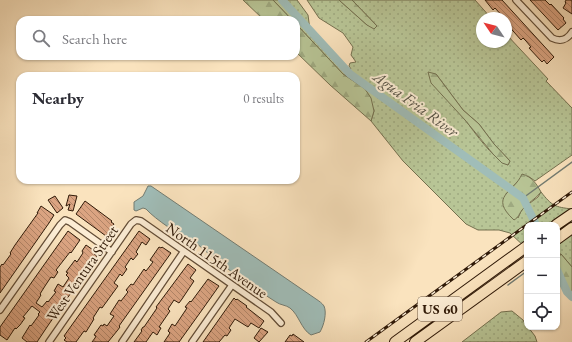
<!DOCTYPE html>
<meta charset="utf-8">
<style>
:root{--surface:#fff;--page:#f7f7f7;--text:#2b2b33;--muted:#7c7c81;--line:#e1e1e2}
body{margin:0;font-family:"EB Garamond",serif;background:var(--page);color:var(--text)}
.controls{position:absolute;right:12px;bottom:12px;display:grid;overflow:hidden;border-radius:8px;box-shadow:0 1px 3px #0004}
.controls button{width:36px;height:36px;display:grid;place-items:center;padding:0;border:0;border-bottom:1px solid var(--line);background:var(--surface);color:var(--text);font:20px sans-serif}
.compass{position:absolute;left:476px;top:12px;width:36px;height:36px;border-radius:50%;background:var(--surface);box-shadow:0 1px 3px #0004;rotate:305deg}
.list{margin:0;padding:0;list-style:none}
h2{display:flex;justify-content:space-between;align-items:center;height:52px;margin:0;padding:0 16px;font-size:17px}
h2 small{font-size:13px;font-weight:400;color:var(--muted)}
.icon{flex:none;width:22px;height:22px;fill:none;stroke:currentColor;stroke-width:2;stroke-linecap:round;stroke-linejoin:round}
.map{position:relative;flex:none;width:572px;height:342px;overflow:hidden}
.search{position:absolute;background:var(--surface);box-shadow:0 1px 3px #0004;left:16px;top:16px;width:284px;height:44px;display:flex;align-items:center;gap:10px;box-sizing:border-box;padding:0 14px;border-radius:12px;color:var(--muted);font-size:15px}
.panel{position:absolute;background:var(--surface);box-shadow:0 1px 3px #0004;left:16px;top:72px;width:284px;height:112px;border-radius:12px}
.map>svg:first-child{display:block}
</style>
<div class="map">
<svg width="572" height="342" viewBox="0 0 572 342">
<defs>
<pattern id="grass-dots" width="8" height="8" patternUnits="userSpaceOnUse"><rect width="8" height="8" fill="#b8c596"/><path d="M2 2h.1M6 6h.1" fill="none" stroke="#9ea980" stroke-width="1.8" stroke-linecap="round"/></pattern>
<pattern id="forest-firs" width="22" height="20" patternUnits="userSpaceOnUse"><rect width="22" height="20" fill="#b8c596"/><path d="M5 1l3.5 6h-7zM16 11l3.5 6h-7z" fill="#9ea980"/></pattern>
<pattern id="building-back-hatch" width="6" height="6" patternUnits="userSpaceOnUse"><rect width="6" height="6" fill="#dba482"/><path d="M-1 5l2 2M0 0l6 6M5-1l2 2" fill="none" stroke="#b28568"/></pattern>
</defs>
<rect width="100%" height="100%" fill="#fae3be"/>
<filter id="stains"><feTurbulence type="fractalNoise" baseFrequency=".005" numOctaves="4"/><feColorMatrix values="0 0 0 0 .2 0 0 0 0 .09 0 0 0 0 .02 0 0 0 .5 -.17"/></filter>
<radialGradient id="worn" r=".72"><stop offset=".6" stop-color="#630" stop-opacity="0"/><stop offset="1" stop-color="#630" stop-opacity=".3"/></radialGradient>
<path fill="url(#grass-dots)" stroke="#74704f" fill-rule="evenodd" d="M 273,0 L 297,0 L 308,15 L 311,37 L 346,73 L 351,69 L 349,66 L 350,63 L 356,62 L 351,55 L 353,47 L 343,33 L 319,18 L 307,0 L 339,0 L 367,25 L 377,26 L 352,0 L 475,0 L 491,18 L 482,18 L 482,42 L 506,42 L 506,34 L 548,79 L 546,81 L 572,108 L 572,155 L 535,181 L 528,176 L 520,179 L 506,194 L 518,218 L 522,209 L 538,197 L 541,192 C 552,206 555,207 572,209 L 572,267 L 561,254 L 557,254 L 557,225 L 527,225 L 527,249 L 510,233 L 499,230 L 478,230 L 466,224 L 403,161 L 371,121 L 374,111 L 365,89 L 343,74 L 296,24 L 296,20 L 292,20 ZM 436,74 L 463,110 L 479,124 L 494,144 L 510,161 L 508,165 C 487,158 448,94 436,74 Z
M 512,311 L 523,320 L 527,327 L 528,327 L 535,336 L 537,342 L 462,342 L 501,312 Z"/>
<path fill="url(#forest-firs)" stroke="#74704f" d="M 243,0 L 273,0 L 292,20 L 264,20 Z
M 339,0 L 352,0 L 377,26 L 374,29 L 367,25 Z
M 296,24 L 343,74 L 365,89 L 371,98 L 374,111 L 371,121 L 330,85 L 296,52 Z
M 428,72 L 436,74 L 463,110 L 479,124 L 494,144 L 510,161 L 508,165 L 502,163 L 493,154 L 465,120 L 431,83 Z
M 522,174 C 532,177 536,183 541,192 C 536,199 527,203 522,210 C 519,214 519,217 514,220 C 488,196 514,193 522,174 Z
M 561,254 L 572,267 L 572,294 L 557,283 L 557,260 Z"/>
<path fill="#a0bdb8" stroke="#737c72" d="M 148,186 L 151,186 L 316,299 C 319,301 322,303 324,306 C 327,313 324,325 320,332 L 311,335 C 301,329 299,315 290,308 C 286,305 280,305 276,302 C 248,284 219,264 194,241 C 181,237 155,219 146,209 L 143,208 L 136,211 L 134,210 L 134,202 L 143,196 Z"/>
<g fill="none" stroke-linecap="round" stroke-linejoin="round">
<path stroke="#737c72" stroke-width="1.5" d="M 523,198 L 572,162
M 508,285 L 527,271"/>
<path stroke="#a0bdb8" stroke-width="8" d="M 282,0 L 350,74 L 523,198 L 536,225
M 557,270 L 567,292 L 572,297"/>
</g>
<path fill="url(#building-back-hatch)" stroke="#301a08" d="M 485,0 L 502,0 L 554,57 L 547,64 L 544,60 L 542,62 L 529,48 L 531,47 L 526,41 L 523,38 L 521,40 L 506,23 L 506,18 L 504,18 L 495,8 L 493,10 Z
M 530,0 L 545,0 L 550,5 L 551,4 L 564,18 L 563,19 L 566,23 L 558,30 Z
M 566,0 L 572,0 L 572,14 L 563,8 L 566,3 L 565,2 Z
M 69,195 L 77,196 L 73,211 L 68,210 L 70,204 L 66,206 Z
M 55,196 L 63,208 L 57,213 L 48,200 Z
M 85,201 L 112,221 L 111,222 L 114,224 L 106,236 L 76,214 Z
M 41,206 L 54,215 L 49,223 L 0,293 L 0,267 L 2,264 L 3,265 L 11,254 L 10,253 L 15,245 L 38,213 L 37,213 Z
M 68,231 L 80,240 L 71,253 L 70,252 L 56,270 L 58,272 L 54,278 L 51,277 L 45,286 L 40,294 L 41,295 L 36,303 L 42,307 L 47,301 L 48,302 L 56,292 L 54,291 L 58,284 L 63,287 L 69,278 L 66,275 L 68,273 L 66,272 L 75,260 L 77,262 L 83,253 L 82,251 L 86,245 L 96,252 L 94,254 L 97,256 L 49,324 L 37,342 L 27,342 L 22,338 L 30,325 L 31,326 L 39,315 L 38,314 L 40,312 L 32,306 L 23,317 L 25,318 L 20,325 L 16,329 L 15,328 L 7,340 L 0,335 L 0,327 Z
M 139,231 L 150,239 L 146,245 L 142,242 L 136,252 L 138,254 L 133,260 L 131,258 L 125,267 L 127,269 L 122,276 L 120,274 L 114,283 L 118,286 L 102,308 L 100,307 L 93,318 L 94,319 L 86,332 L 84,331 L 76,342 L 67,342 L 64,340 L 66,338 L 64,336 Z
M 159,247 L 161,248 L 162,247 L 171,253 L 119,326 L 120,327 L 117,331 L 108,342 L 92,342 L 95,338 L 96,336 L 94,335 L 101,325 L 103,326 L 104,324 L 107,326 L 114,316 L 110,314 L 119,300 L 121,301 L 128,292 L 126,290 L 131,284 L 133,285 L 144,269 L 146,271 L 153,262 L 150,260 Z
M 188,264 L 196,270 L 190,278 L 194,281 L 182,299 L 179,303 L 174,300 L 168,309 L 170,311 L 159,327 L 161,328 L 157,335 L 153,332 L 146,342 L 134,342 L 142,331 L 141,330 L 143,327 L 144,327 L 157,308 L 156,307 Z
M 208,279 L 219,286 L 202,310 L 179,342 L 164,342 L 170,333 L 168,331 L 172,324 L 175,326 L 187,308 L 185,307 L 190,301 L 191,302 Z
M 234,298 L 236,300 L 237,299 L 247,306 L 246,307 L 264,321 L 259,328 L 251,323 L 248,327 L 235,319 L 229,328 L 231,330 L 227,336 L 225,335 L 219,342 L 203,342 Z
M 261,328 L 268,332 L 259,342 L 254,338 Z
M 293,334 L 304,342 L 285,342 L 290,335 L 292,336 Z"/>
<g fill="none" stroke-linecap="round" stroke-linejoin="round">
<defs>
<path id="street" d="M 516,0 L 552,38 C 560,42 567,40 572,32
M 0,310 L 60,225 L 65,220 L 70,222 L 112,252
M 49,342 L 131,224 L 136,220 L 141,221 L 271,312 L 281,323
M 122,342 L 184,251
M 192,342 L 232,285"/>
<path id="highway" d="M 556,225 L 572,214
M 557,239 L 572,228
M 395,342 L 527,246
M 415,342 L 527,261"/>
</defs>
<use href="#street" stroke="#624c36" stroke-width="8"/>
<use href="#highway" stroke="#301a08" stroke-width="12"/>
<use href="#street" stroke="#fcedd5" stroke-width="5.5"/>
<use href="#highway" stroke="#fae3be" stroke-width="10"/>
<defs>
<path id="rail" d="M 366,342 L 572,192"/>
</defs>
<use href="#rail" stroke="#301a08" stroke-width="3"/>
<use href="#rail" stroke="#fcedd5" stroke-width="1.5" stroke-dasharray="4.5" stroke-linecap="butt"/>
</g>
<g text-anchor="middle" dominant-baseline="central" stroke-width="4" stroke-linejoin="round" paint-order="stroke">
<rect fill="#fcedd5" stroke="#6d5946" stroke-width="1" x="418" y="297" width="44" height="24" rx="3"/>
<g font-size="14" font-weight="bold" fill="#301a08">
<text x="440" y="309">US 60</text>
</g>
<g font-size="15" fill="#301a08" stroke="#fcedd5">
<text transform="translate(217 260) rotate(35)">North 115th Avenue</text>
<text transform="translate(82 273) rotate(-55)">West Ventura Street</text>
</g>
<g font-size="16" font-style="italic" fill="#575346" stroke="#fcedd5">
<text transform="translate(416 104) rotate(36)">Agua Fria River</text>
</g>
</g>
<rect width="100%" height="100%" filter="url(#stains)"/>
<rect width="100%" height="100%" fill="url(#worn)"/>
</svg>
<div class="controls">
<button>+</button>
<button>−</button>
<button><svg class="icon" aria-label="locate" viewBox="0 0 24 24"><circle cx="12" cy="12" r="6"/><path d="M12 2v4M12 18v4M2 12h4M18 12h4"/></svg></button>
</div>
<svg class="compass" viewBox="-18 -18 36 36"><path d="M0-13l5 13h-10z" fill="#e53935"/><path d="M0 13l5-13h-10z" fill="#7c7c81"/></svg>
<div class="search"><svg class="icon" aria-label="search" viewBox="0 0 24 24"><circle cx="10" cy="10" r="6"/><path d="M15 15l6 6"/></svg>Search here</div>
<section class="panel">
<h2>Nearby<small>0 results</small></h2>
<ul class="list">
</ul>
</section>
</div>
